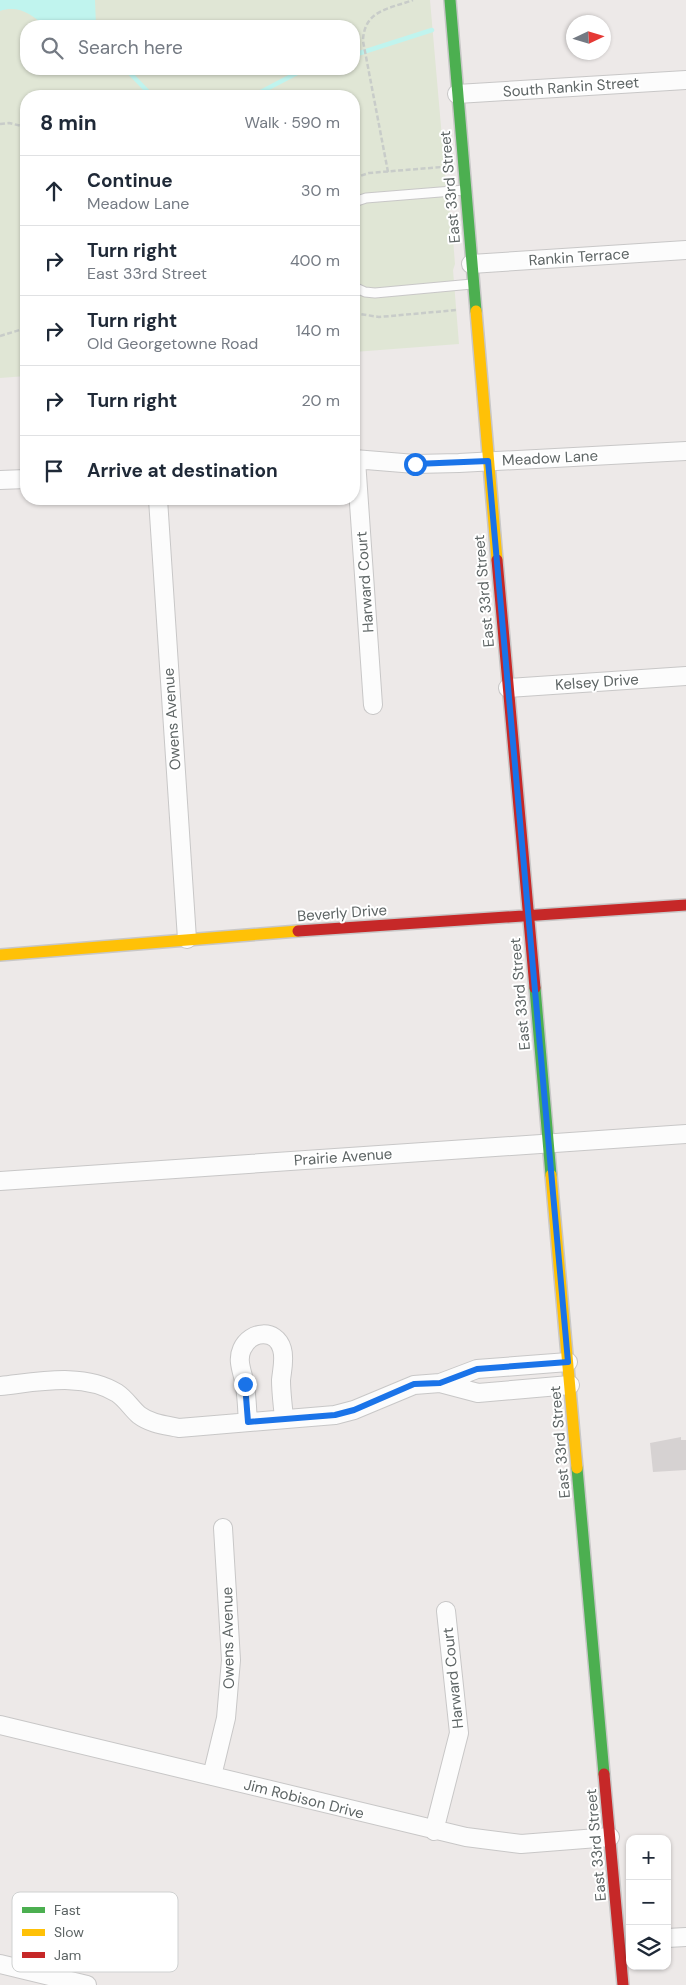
<!DOCTYPE html>
<meta charset="utf-8">
<style>
:root{--surface:#fff;--page:#f6f6f7;--text:#1f2937;--muted:#747a83;--line:#e0e1e3}
body{margin:0;font-family:"DM Sans",sans-serif;background:var(--page);color:var(--text)}
.controls{position:absolute;right:15px;bottom:15px;display:grid;overflow:hidden;border-radius:10px;box-shadow:0 1px 4px #0004}
.controls button{width:45px;height:45px;display:grid;place-items:center;padding:0;border:0;border-bottom:1px solid var(--line);background:var(--surface);color:var(--text);font:25px sans-serif}
.compass{position:absolute;left:566px;top:15px;width:45px;height:45px;border-radius:50%;background:var(--surface);box-shadow:0 1px 4px #0004;rotate:86deg}
.stop{position:absolute;width:15px;height:15px;margin:-11px;border:4px solid #1a73e8;border-radius:50%;background:#fff}
.stop.end{background:#1a73e8;border-color:#fff;box-shadow:0 1px 5px #0008}
.list{margin:0;padding:0;list-style:none}
h2{display:flex;justify-content:space-between;align-items:center;height:65px;margin:0;padding:0 20px;font-size:21px}
h2 small{font-size:16px;font-weight:400;color:var(--muted)}
.list li{display:grid;grid-template-columns:32px 1fr auto;gap:15px;align-items:center;box-sizing:border-box;height:70px;padding:0 20px;border-top:1px solid var(--line)}
.list b{display:block;font-size:19px;white-space:nowrap}
.list p{margin:0;font-size:16px;white-space:nowrap;color:var(--muted)}
.list em{font-size:16px;font-style:normal;color:var(--muted)}
.icon{flex:none;width:28px;height:28px;fill:none;stroke:currentColor;stroke-width:2;stroke-linecap:round;stroke-linejoin:round}
.map{position:relative;flex:none;width:686px;height:1985px;overflow:hidden}
.search{position:absolute;background:var(--surface);box-shadow:0 1px 4px #0004;left:20px;top:20px;width:340px;height:55px;display:flex;align-items:center;gap:12px;box-sizing:border-box;padding:0 18px;border-radius:20px;color:var(--muted);font-size:19px}
.panel{position:absolute;background:var(--surface);box-shadow:0 1px 4px #0004;left:20px;top:90px;width:340px;height:415px;border-radius:20px}
.map>svg:first-child{display:block}
</style>
<div class="map">
<svg width="686" height="1985" viewBox="0 0 686 1985">
<rect width="100%" height="100%" fill="#ede9e8"/>
<path fill="#e0e6d5" fill-rule="evenodd" d="M 0,0 L 430,0 L 448,207 L 451,214 L 455,264 L 453,270 L 459,344 L 354,352 L 354,96 L 26,96 L 26,376 L 0,378 ZM 26,26 L 354,26 L 354,69 L 26,69 Z"/>
<path fill="#c0f4ee" d="M 0,0 L 95,0 L 96,26 L 44,26 C 32,14 18,5 0,11 Z"/>
<g fill="none" stroke-linecap="round" stroke-linejoin="round">
<path stroke="#c0f4ee" stroke-width="4.5" d="M 354,55 L 432,30
M 126,69 L 152,96
M 253,96 L 297,73 L 310,69"/>
</g>
<path fill="#d6d2d2" d="M 681,1437 L 681,1440 L 686,1440 L 686,1470 L 653,1472 L 650,1443 Z"/>
<g fill="none" stroke-linecap="round" stroke-linejoin="round">
<defs>
<path id="lane" d="M 354,202 L 366,198 L 465,190
M 354,287 L 365,292 L 375,293 L 472,284"/>
<path id="street" d="M 457,94 L 686,80
M 471,264 L 686,250
M 354,459 L 415,464 L 459,463 L 686,451
M 356,460 L 373,705
M 0,480 L 26,479
M 158,499 L 187,939
M 508,688 L 686,676
M 0,1181 L 686,1134
M 440,1383 L 478,1393 L 570,1385
M 0,1386 C 38,1382 83,1372 117,1393 C 126,1399 131,1408 139,1415 C 151,1424 165,1425 179,1428 L 335,1415 L 354,1410 L 414,1385 L 440,1383 L 477,1369 L 568,1362
M 248,1422 C 247,1410 247,1398 245,1387 C 244,1374 236,1362 242,1349 C 250,1331 276,1328 282,1349 C 285,1359 282,1370 281,1380 C 281,1393 283,1406 284,1419
M 0,1725 L 466,1837 L 521,1844 L 610,1837
M 212,1776 L 226,1718 L 231,1660 L 223,1528
M 434,1831 L 459,1733 L 446,1611
M 667,1938 L 686,1937
M 0,1964 L 87,1985"/>
<path id="fast" d="M 450,0 L 476,311
M 535,988 L 551,1175
M 577,1468 L 604,1774"/>
<path id="slow" d="M 476,311 L 497,560
M 0,955 L 298,931
M 551,1175 L 577,1468"/>
<path id="jam" d="M 497,560 L 535,988
M 298,931 L 686,905
M 604,1774 L 623,1985"/>
</defs>
<use href="#lane" stroke="#c8c7c7" stroke-width="11"/>
<use href="#street" stroke="#c8c7c7" stroke-width="20"/>
<use href="#fast" stroke="#c8c7c7" stroke-width="14"/>
<use href="#slow" stroke="#c8c7c7" stroke-width="14"/>
<use href="#jam" stroke="#c8c7c7" stroke-width="14"/>
<path stroke="#c8ccc9" stroke-width="2.5" stroke-dasharray="5 2.5" stroke-linecap="butt" d="M 0,124 L 9,123 L 26,127
M 388,172 L 363,41 C 364,10 389,9 413,0
M 354,178 L 369,173 L 442,167
M 354,313 L 379,317 L 457,310
M 0,336 L 26,328"/>
<use href="#lane" stroke="#fcfcfc" stroke-width="9"/>
<use href="#street" stroke="#fcfcfc" stroke-width="18"/>
<use href="#fast" stroke="#4caf50" stroke-width="11"/>
<use href="#slow" stroke="#ffc107" stroke-width="11"/>
<use href="#jam" stroke="#c62828" stroke-width="11"/>
</g>
<g fill="none" stroke-linecap="round" stroke-linejoin="round">
<path stroke="#1a73e8" stroke-width="6" d="M 245,1384 L 248,1422 L 335,1415 L 354,1410 L 414,1384 L 440,1383 L 477,1369 L 568,1362 L 488,461 L 415,464"/>
</g>
<g text-anchor="middle" dominant-baseline="central" stroke-width="4" stroke-linejoin="round" paint-order="stroke">
<g font-size="15" fill="#5e6565" stroke="#fff">
<text transform="translate(571 87) rotate(-4)">South Rankin Street</text>
<text transform="translate(450 187) rotate(-95)">East 33rd Street</text>
<text transform="translate(579 257) rotate(-4)">Rankin Terrace</text>
<text transform="translate(550 458) rotate(-3)">Meadow Lane</text>
<text transform="translate(365 582) rotate(-94)">Harward Court</text>
<text transform="translate(484 591) rotate(-95)">East 33rd Street</text>
<text transform="translate(597 682) rotate(-4)">Kelsey Drive</text>
<text transform="translate(172 719) rotate(-94)">Owens Avenue</text>
<text transform="translate(342 913) rotate(-4)">Beverly Drive</text>
<text transform="translate(520 994) rotate(-95)">East 33rd Street</text>
<text transform="translate(343 1157) rotate(-4)">Prairie Avenue</text>
<text transform="translate(560 1442) rotate(-95)">East 33rd Street</text>
<text transform="translate(228 1638) rotate(-91)">Owens Avenue</text>
<text transform="translate(453 1678) rotate(-96)">Harward Court</text>
<text transform="translate(304 1799) rotate(14)">Jim Robison Drive</text>
<text transform="translate(596 1845) rotate(-95)">East 33rd Street</text>
</g>
</g>
<rect x="12" y="1892" width="166" height="80" rx="8" fill="#fff" stroke="#cfd1d1" stroke-width="1"/>
<rect x="22" y="1907" width="23" height="6" fill="#4caf50"/>
<rect x="22" y="1929" width="23" height="7" fill="#ffc107"/>
<rect x="22" y="1952" width="23" height="6" fill="#c62828"/>
<g font-size="14" fill="#5e6565">
<text x="54" y="1915">Fast</text>
<text x="54" y="1937">Slow</text>
<text x="54" y="1960">Jam</text>
</g>
</svg>
<div class="controls">
<button>+</button>
<button>−</button>
<button><svg class="icon" aria-label="layers" viewBox="0 0 24 24"><path d="M12 4l9 5-9 5-9-5zM3 14l9 5 9-5"/></svg></button>
</div>
<svg class="compass" viewBox="-18 -18 36 36"><path d="M0-13l5 13h-10z" fill="#e53935"/><path d="M0 13l5-13h-10z" fill="#747a83"/></svg>
<div class="stop" style="left:415px;top:464px"></div>
<div class="stop end" style="left:245px;top:1384px"></div>
<div class="search"><svg class="icon" aria-label="search" viewBox="0 0 24 24"><circle cx="10" cy="10" r="6"/><path d="M15 15l6 6"/></svg>Search here</div>
<section class="panel">
<h2>8 min<small>Walk · 590 m</small></h2>
<ul class="list">
<li><svg class="icon" aria-label="ahead" viewBox="0 0 24 24"><path d="M12 20V5M6 11l6-6 6 6"/></svg><div><b>Continue</b><p>Meadow Lane</p></div><em>30 m</em></li>
<li><svg class="icon" aria-label="right" viewBox="0 0 24 24"><path d="M7 20v-9h11M14 6l5 5-5 5"/></svg><div><b>Turn right</b><p>East 33rd Street</p></div><em>400 m</em></li>
<li><svg class="icon" aria-label="right" viewBox="0 0 24 24"><path d="M7 20v-9h11M14 6l5 5-5 5"/></svg><div><b>Turn right</b><p>Old Georgetowne Road</p></div><em>140 m</em></li>
<li><svg class="icon" aria-label="right" viewBox="0 0 24 24"><path d="M7 20v-9h11M14 6l5 5-5 5"/></svg><div><b>Turn right</b></div><em>20 m</em></li>
<li><svg class="icon" aria-label="arrive" viewBox="0 0 24 24"><path d="M6 21V4h12l-3 4 3 4H6"/></svg><div><b>Arrive at destination</b></div></li>
</ul>
</section>
</div>
